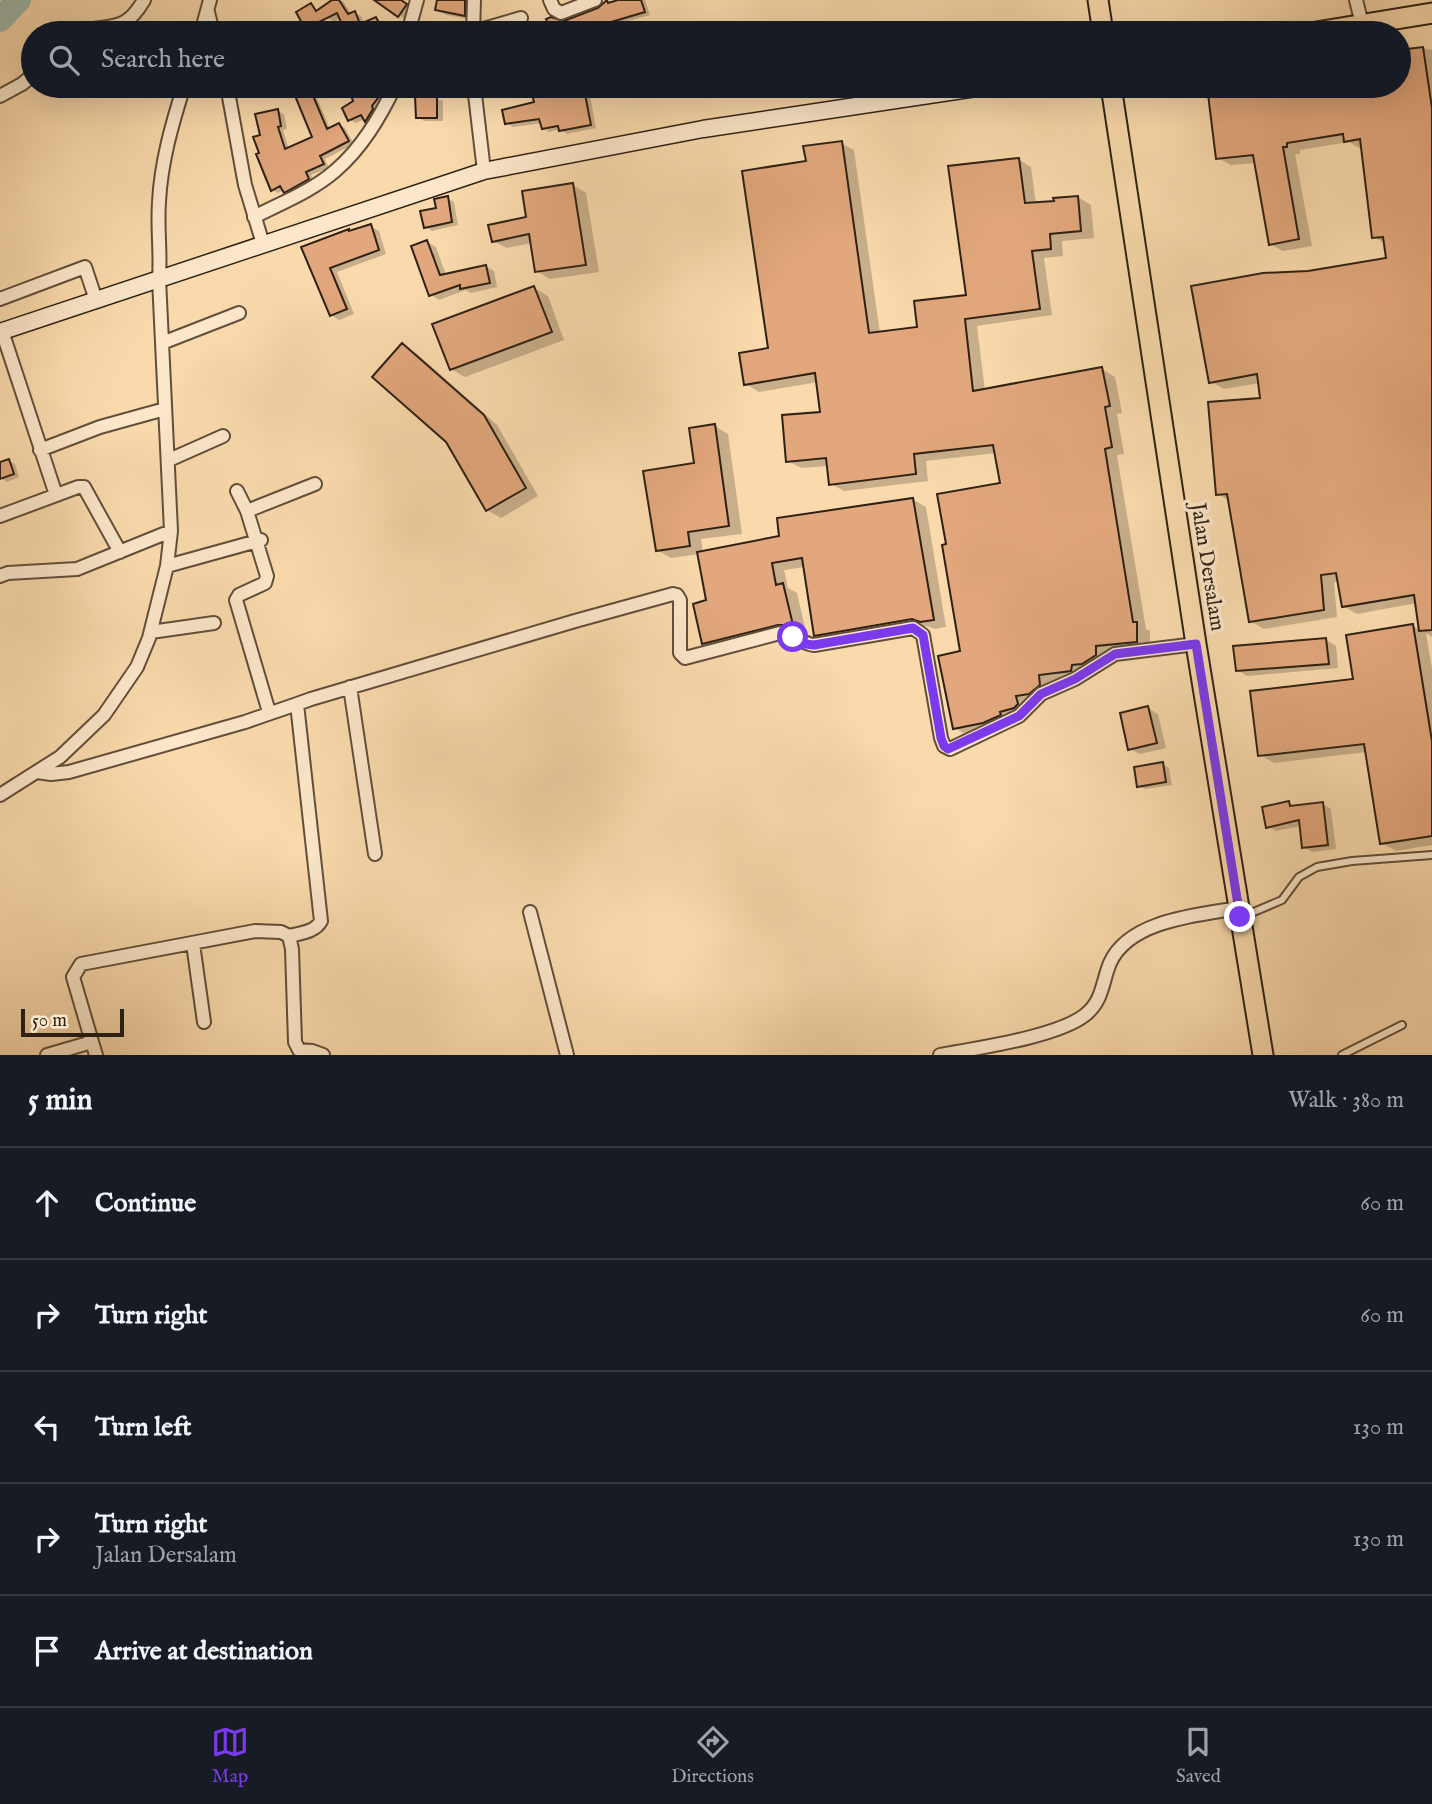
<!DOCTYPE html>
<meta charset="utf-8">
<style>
:root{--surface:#171b24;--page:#242831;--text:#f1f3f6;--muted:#9ea1a6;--line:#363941;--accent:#7c3aed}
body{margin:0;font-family:"IM FELL English",serif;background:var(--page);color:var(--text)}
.scale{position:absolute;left:21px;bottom:18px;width:103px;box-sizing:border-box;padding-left:7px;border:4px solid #2e2114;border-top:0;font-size:19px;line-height:24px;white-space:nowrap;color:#2e2114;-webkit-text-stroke:5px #fce7ca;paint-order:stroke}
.stop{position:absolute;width:21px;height:21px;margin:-16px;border:5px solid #7c3aed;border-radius:50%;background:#fff}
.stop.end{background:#7c3aed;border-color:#fff;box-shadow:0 2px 7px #0008}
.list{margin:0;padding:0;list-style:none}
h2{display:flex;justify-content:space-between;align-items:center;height:91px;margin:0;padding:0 28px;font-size:30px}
h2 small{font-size:23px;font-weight:400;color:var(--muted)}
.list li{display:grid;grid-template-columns:46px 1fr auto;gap:21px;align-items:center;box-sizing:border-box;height:112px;padding:0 28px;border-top:2px solid var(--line)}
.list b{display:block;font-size:26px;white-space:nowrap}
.list p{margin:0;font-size:23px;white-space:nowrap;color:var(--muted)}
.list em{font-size:23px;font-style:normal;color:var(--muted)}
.icon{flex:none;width:38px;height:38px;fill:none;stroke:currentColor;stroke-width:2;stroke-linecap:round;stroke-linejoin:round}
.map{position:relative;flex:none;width:1432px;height:1055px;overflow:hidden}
.search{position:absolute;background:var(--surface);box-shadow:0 7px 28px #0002;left:21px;right:21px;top:21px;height:77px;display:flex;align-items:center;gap:18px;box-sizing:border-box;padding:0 24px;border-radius:38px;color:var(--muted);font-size:26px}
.sheet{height:651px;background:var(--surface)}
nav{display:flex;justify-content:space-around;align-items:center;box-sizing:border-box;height:98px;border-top:2px solid var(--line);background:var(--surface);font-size:19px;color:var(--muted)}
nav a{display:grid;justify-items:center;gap:4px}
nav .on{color:var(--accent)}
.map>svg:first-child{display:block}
</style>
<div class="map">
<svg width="1432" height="1055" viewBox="0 0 1432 1055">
<rect width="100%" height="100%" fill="#fadaad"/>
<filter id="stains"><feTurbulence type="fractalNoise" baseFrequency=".00286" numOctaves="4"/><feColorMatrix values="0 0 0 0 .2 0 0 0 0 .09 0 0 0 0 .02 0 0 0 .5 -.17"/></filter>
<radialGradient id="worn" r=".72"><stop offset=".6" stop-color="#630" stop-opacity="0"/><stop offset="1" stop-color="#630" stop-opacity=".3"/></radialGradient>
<path fill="#0003" d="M 333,0 L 343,1 L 351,14 L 355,13 L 361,16 L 364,24 L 376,19 L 383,22 L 387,33 L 347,33 L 341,18 L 334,22 L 328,18 L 323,8 Z
M 385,0 L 400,0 L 412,9 L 405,19 L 383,4 Z
M 439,0 L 479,0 L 474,20 L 447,15 L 437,10 Z
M 623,0 L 645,0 L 650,15 L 586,33 L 553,33 L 548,20 L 564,23 L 599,10 L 607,2 L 611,4 Z
M 315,10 L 320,27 L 313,32 L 307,28 Z
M 439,23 L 451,27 L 451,33 L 437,33 Z
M 296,29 L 302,33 L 287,33 Z
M 1422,48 L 1432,50 L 1432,637 L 1426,633 L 1432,669 L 1432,845 L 1396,851 L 1382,843 L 1367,752 L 1274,763 L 1260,755 L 1355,680 L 1413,626 L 1421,631 L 1417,603 L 1357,614 L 1343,606 L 1339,581 L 1334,582 L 1337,617 L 1264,629 L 1250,621 L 1230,501 L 1218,494 L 1262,400 L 1260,383 L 1224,389 L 1210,381 L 1309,272 L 1388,260 L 1386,244 L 1374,237 L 1362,148 L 1359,148 L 1349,142 L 1300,150 L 1300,154 L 1295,154 L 1312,246 L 1283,251 L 1270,244 L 1256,163 L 1231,165 L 1218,158 L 1209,86 L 1399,86 L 1399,52 Z
M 293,86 L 312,86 L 330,129 L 339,125 L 345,128 L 354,144 L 325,159 L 329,168 L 311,175 L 314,182 L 291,195 L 284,190 L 278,193 L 272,190 L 261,154 L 262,136 L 277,111 L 284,114 L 287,129 L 283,130 L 289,150 L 315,138 Z
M 362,86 L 379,86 L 387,98 L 372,124 L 365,119 L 356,123 L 350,120 L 355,102 L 363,88 Z
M 532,86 L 567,86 L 569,94 L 584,91 L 590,95 L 596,128 L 567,134 L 560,129 L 549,132 L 546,130 L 567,125 L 546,127 L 546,130 L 542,123 L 513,127 L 507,123 L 536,104 Z
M 436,98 L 443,101 L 443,121 L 424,121 L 418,117 Z
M 841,143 L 854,150 L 880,333 L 919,329 L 968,297 L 1018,159 L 1031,167 L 1036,204 L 1078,197 L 1091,205 L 1094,238 L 1062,241 L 1063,256 L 1044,258 L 1052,315 L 977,326 L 985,391 L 1102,369 L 1115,377 L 1122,413 L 1117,414 L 1124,454 L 1117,455 L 1146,629 L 1150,631 L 1150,649 L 1108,653 L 1084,678 L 1051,682 L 1053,692 L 1031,712 L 968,736 L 955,728 L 962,653 L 948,545 L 1002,485 L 996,453 L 926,461 L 928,481 L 844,491 L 831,484 L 829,466 L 801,468 L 788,461 L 822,413 L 818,382 L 759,392 L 746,384 L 770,350 L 808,162 Z
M 573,185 L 586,193 L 599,272 L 550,279 L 537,271 L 532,243 L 507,248 L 493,241 L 528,219 Z
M 447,198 L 454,202 L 458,225 L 432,231 L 426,227 Z
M 370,226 L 379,231 L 386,254 L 337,272 L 354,314 L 339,320 L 331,315 L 303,248 Z
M 427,242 L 436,247 L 446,275 L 485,266 L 494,271 L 497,287 L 471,293 L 466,290 L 439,300 L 431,295 Z
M 534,288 L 548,296 L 564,340 L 465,377 L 451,369 Z
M 402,345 L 416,353 L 497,425 L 538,496 L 501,518 L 487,510 Z
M 715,426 L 728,434 L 742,534 L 701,539 L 703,553 L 781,538 L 912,499 L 926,507 L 946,627 L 935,629 L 927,626 L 829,643 L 816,635 L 805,567 L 784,570 L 788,588 L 797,593 L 806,632 L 792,631 L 717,651 L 704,643 L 708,602 L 699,554 L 671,558 L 657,550 Z
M 8,461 L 15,464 L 19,477 L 7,482 L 1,478 L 0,464 Z
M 1326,640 L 1336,646 L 1338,668 L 1247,676 L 1237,670 Z
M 1148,708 L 1158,714 L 1166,748 L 1140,754 L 1130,749 Z
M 1163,764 L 1169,768 L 1172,785 L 1145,789 L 1139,786 Z
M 1289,803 L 1296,807 L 1323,804 L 1331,809 L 1336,849 L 1312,852 L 1304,847 L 1301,826 L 1276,831 L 1268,826 Z"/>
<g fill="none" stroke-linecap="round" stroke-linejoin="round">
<path stroke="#9fbab0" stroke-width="24" d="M 0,20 L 19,0"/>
</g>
<path fill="#e2a77c" stroke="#2e2114" stroke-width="2" d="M 332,0 L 339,0 L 348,14 L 355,11 L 360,24 L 376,17 L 384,33 L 340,33 L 345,31 L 337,13 L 305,29 L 296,12 L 311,3 L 316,11 Z
M 374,0 L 401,0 L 407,4 L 398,17 Z
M 437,0 L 465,0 L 465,16 L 435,10 Z
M 607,0 L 608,3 L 618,0 L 641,0 L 645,12 L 574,33 L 551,33 L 546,19 L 551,17 L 564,21 L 598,8 Z
M 1423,47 L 1432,108 L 1432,630 L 1419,631 L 1414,595 L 1342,607 L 1336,573 L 1321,575 L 1324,610 L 1249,622 L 1227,494 L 1216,495 L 1208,402 L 1260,398 L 1257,374 L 1209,383 L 1191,286 L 1263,273 L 1308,271 L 1386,258 L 1383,237 L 1372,238 L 1360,139 L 1344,142 L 1343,134 L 1287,143 L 1287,147 L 1283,147 L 1299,239 L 1269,245 L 1253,155 L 1216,159 L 1207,86 L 1399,86 L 1399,50 Z
M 291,86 L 309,86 L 327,129 L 339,123 L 349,141 L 320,156 L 324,164 L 306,172 L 309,179 L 284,193 L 280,186 L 271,191 L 256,154 L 259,153 L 253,137 L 260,135 L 255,114 L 278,109 L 281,126 L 278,127 L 285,149 L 312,137 Z
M 364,86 L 376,86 L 381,94 L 372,106 L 373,109 L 365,122 L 361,115 L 348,121 L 342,108 L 353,101 L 350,93 Z
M 530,86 L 562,86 L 564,93 L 584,89 L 591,125 L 559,131 L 558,126 L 542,129 L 539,119 L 505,124 L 502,110 L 534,102 Z
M 415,96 L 437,96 L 437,118 L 416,118 Z
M 842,141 L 869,333 L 917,327 L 914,301 L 966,295 L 948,166 L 1019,158 L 1025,203 L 1054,201 L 1053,198 L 1078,196 L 1081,231 L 1050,234 L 1051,249 L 1032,251 L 1040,309 L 965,319 L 973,391 L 1102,367 L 1110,406 L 1105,407 L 1112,447 L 1105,449 L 1133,622 L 1137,622 L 1137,642 L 1096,646 L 1096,655 L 1082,664 L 1072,665 L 1071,671 L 1039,675 L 1040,685 L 1029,694 L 1016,696 L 1018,704 L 1014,708 L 1000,712 L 1001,715 L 983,723 L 953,729 L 938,656 L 960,651 L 942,545 L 946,544 L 937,494 L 1000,483 L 993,445 L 914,454 L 916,474 L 829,485 L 826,458 L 786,462 L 782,415 L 820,412 L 815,373 L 744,385 L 739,353 L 768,348 L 742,171 L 806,161 L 803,146 Z
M 573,183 L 586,265 L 535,272 L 529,234 L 492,242 L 488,225 L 526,217 L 522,191 Z
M 448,196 L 452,222 L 424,228 L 420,211 L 436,208 L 434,199 Z
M 371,224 L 379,250 L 330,268 L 347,309 L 330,316 L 301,247 L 349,229 L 349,231 Z
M 427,240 L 440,275 L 486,265 L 490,283 L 460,289 L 460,285 L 429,296 L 411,246 Z
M 534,286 L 552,332 L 450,370 L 432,324 Z
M 402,343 L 484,415 L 526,488 L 486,511 L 446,442 L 372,377 Z
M 715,424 L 729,526 L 688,532 L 690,546 L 656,551 L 643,471 L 694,463 L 689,428 Z
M 9,459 L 14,474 L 0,479 L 0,462 Z
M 913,498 L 934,620 L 920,622 L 912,619 L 814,636 L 802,558 L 772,563 L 776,585 L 783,583 L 793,625 L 778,625 L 702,644 L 693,604 L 706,600 L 697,552 L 779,536 L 777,518 Z
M 1413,624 L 1432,741 L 1432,836 L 1380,844 L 1364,744 L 1258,756 L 1250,691 L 1353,679 L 1346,635 Z
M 1326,638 L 1329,664 L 1236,671 L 1233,646 Z
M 1148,706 L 1157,743 L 1128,750 L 1120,713 Z
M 1163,762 L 1166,782 L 1137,787 L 1134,767 Z
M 1289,801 L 1290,806 L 1323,802 L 1328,845 L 1302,848 L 1299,820 L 1266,828 L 1262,807 Z"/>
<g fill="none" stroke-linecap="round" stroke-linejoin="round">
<defs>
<path id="service" d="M 1242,917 L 1282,900 L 1299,877 L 1317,867 L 1352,861 L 1432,855
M 1342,1055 L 1402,1025"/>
<path id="minor" d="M 550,0 L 554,9 L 561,13 L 595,0
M 1356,0 L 1362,24
M 208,12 L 213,33
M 473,32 L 521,18
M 77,33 C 109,22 123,36 144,0
M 201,33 L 210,0
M 408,33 L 417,0
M 473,33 L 474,0
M 227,86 L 245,185 L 263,244
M 474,86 L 484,171
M 0,96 L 22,84 L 33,75
M 254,217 C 281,203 312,191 335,171 C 362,148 380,117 395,86
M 0,299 L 85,267 L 96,300
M 2,331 L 56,495
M 162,343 L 239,313
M 40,450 L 100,427 L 165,409
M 169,460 L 223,436
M 237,491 L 247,511 L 267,576 L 265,583 L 239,595 L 236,600 L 269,712
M 247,511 L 315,484
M 0,516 L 78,487 L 84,487 L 120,552
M 167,566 L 261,540
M 0,576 L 8,573 L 77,569 L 171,531
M 151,632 L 214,623
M 350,687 L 375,854
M 37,772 L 51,774 L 69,772 L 245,722 L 297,704
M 0,795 L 60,757 L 104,715 L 137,667 L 149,638 L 167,566 L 171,531 L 159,279 C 161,253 157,228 159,202 C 161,162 172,124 184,86
M 530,912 L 567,1055
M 289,936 C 301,933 315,932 321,921 L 297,704 L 311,699 L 575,621 L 673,594 L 677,595 L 680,600 L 680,653 L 685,658 L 780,633 C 793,633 802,644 814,645 L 913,628 L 923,635 L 941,738 L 944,746 L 950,749 L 1019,716 L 1041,694 L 1075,679 L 1115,654 L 1196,644
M 193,944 L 204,1022
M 92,1042 L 73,977 L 81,964 L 255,931 L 281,932 L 289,936 L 292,949 L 295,1042 L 299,1050 L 312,1051 L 323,1055
M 47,1055 L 92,1042 L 96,1055
M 940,1055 C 977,1048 1057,1037 1085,1015 C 1103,1001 1102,982 1110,963 C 1129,920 1198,915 1239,908"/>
<path id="secondary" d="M 0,332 L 484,171 L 703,129 L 989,86"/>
<path id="primary" d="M 1098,0 L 1103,33
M 1310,33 L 1432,13
M 1111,86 L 1196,644 L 1263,1055"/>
</defs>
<use href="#service" stroke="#614f3a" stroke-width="10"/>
<use href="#minor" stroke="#614f3a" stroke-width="16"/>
<use href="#secondary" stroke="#2e2114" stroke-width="19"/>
<use href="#primary" stroke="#2e2114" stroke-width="23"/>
<use href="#service" stroke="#fce7ca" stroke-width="6"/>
<use href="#minor" stroke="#fce7ca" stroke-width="12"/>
<use href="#secondary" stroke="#fce7ca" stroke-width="16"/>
<use href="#primary" stroke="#fadaad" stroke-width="19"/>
</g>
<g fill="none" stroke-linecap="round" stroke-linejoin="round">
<path stroke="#7c3aed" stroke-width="9" d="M 793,637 L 805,644 L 814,645 L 913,628 L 923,635 L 941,738 L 944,746 L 948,749 L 1019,716 L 1041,694 L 1075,679 L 1115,654 L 1196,644 L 1240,917"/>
</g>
<g text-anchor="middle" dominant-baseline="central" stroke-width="7" stroke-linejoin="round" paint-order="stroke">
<g font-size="21" fill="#2e2114" stroke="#fce7ca">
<text transform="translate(1207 567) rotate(81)">Jalan Dersalam</text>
</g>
</g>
<rect width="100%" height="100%" filter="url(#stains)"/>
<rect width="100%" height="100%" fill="url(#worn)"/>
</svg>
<div class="scale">50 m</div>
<div class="stop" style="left:793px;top:637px"></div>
<div class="stop end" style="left:1240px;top:917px"></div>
<div class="search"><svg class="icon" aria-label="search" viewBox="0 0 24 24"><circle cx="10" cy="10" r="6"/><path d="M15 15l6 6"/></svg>Search here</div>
</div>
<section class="sheet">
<h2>5 min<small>Walk · 380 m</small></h2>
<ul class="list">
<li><svg class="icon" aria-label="ahead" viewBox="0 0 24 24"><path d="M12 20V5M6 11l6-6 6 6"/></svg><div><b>Continue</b></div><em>60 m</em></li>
<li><svg class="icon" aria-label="right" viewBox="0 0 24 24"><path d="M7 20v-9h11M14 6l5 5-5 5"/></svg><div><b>Turn right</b></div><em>60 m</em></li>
<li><svg class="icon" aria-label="left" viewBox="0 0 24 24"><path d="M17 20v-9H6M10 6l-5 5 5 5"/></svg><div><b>Turn left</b></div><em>130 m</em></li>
<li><svg class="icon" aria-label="right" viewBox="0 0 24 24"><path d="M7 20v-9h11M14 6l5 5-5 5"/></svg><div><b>Turn right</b><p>Jalan Dersalam</p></div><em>130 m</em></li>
<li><svg class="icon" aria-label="arrive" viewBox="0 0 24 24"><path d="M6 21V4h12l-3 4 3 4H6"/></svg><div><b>Arrive at destination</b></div></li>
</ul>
</section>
<nav>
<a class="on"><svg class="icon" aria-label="map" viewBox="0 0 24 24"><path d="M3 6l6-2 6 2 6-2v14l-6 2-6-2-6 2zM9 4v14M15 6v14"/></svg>Map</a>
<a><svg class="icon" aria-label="directions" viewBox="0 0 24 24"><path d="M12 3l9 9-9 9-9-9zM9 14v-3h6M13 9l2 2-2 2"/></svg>Directions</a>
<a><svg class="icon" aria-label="saved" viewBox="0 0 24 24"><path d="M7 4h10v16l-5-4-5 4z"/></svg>Saved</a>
</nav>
